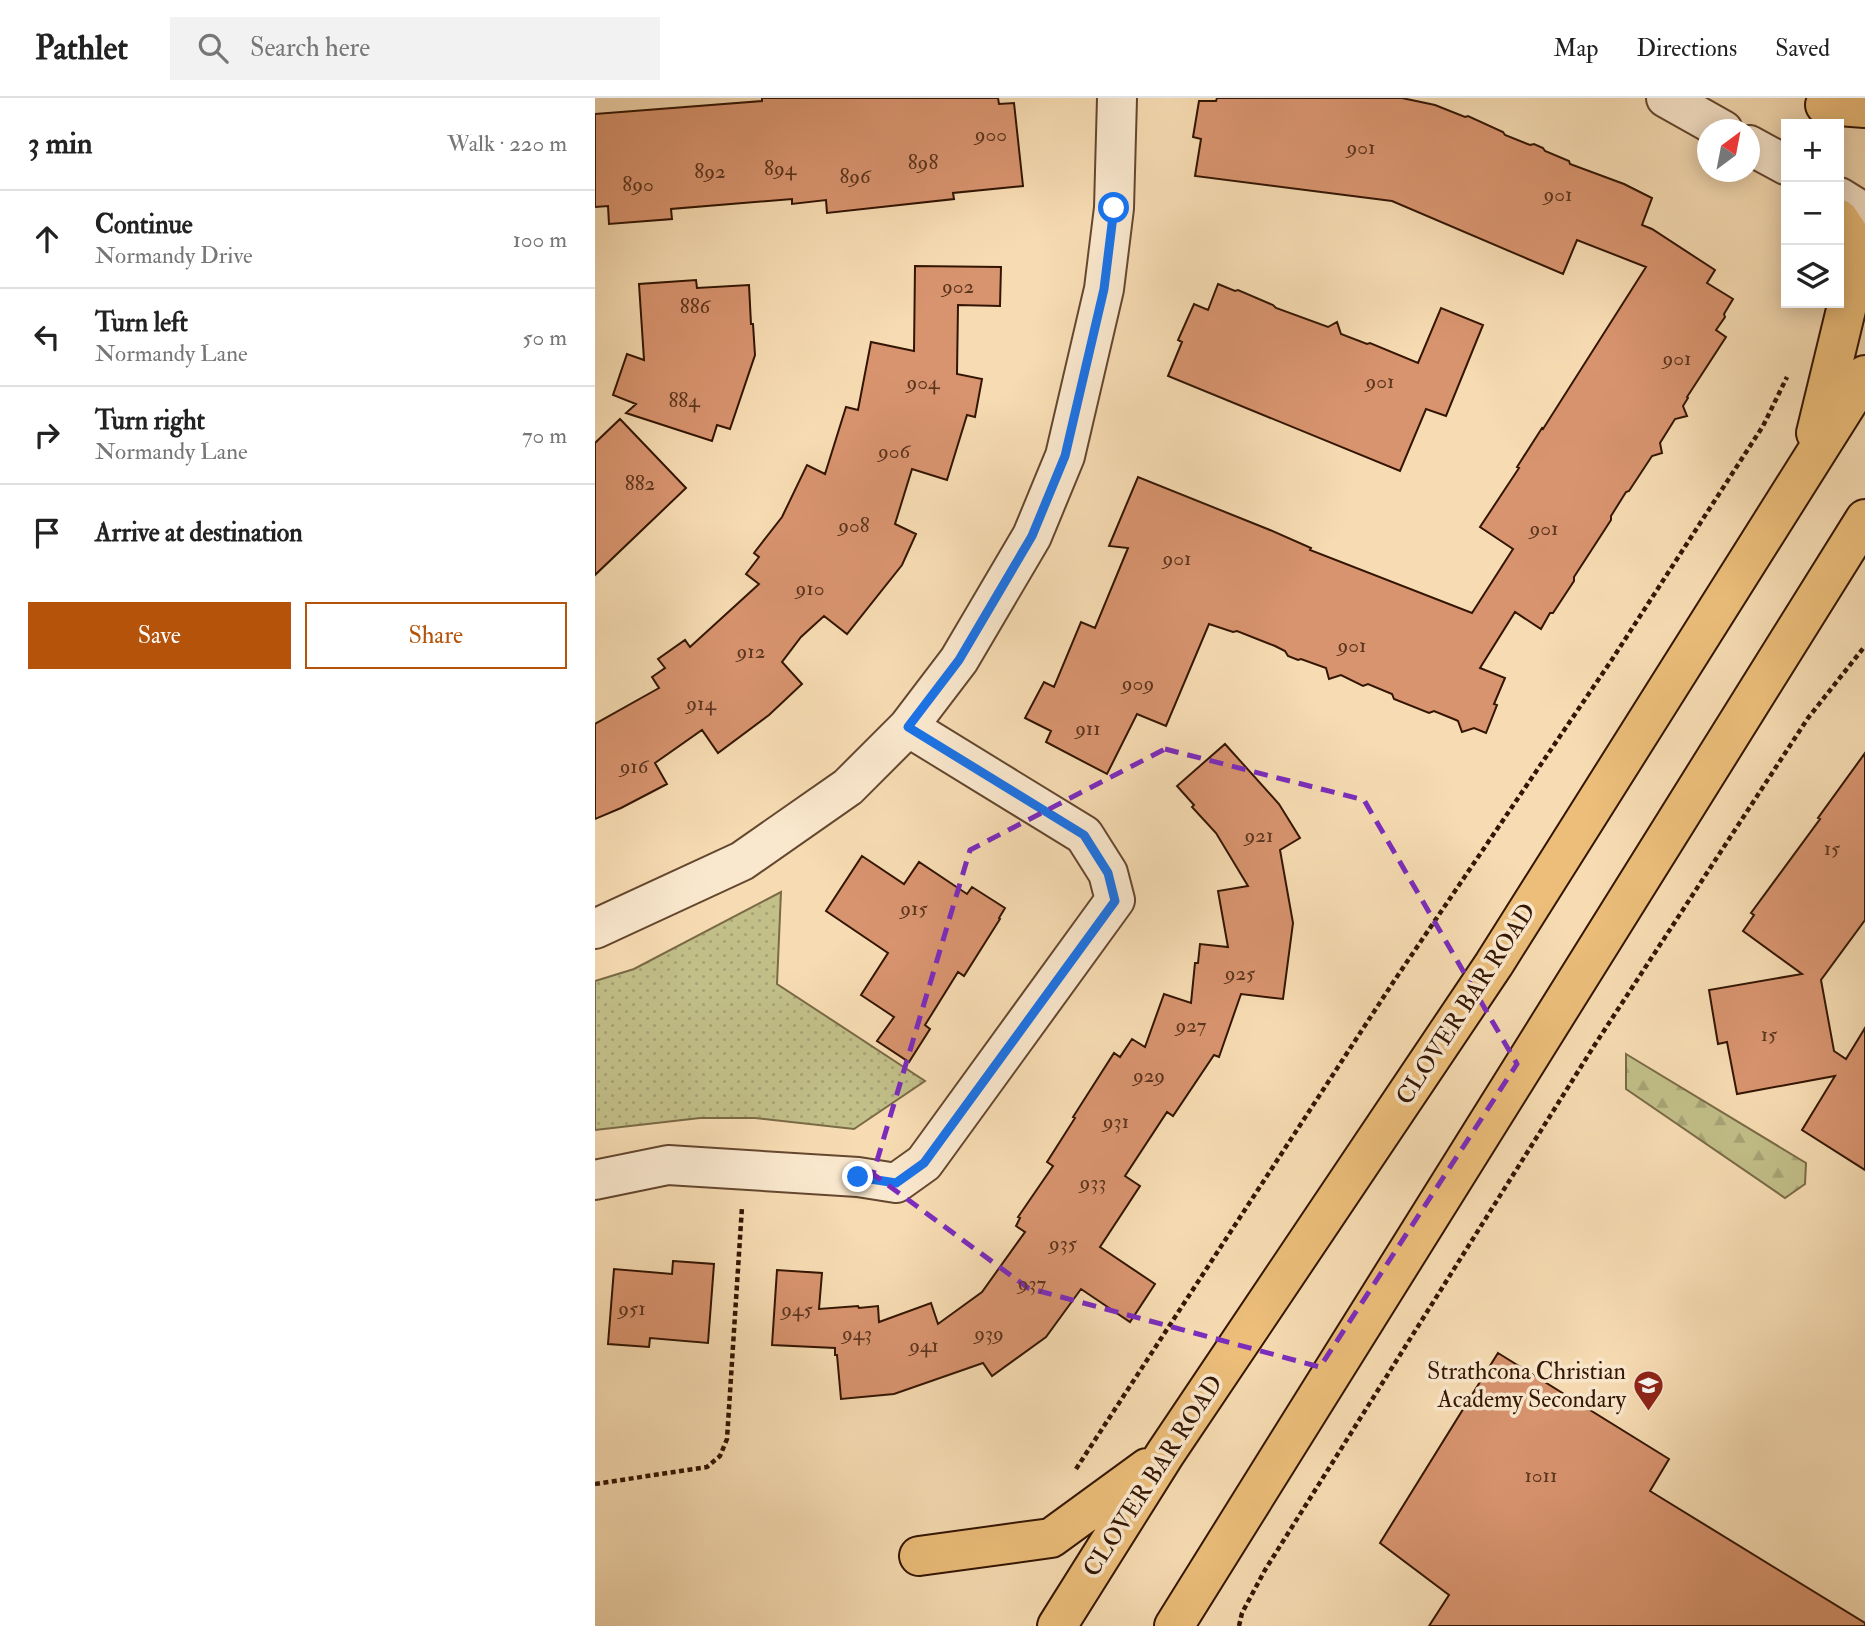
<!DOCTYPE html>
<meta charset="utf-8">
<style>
:root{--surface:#fff;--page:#f2f2f2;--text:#222;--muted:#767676;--line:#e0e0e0;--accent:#b45309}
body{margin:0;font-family:"IM FELL Double Pica",serif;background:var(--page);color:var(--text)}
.controls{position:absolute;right:21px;top:21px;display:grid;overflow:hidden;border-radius:0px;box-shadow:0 4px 18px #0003}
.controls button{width:63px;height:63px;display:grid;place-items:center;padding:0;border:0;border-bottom:2px solid var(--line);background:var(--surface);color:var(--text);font:35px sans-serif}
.compass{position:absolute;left:1102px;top:21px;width:63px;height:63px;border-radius:50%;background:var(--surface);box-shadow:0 4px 18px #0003;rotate:32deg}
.stop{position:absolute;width:21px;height:21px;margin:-16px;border:5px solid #1a73e8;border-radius:50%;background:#fff}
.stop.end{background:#1a73e8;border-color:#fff;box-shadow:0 2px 7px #0008}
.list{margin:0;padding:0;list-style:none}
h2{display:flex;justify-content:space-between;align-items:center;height:91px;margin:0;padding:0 28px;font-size:30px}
h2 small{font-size:23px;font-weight:400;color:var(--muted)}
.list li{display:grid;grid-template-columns:46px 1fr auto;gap:21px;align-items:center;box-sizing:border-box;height:98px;padding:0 28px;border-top:2px solid var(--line)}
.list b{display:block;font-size:26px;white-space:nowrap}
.list p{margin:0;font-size:23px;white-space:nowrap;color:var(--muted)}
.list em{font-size:23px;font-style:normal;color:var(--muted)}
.actions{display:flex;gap:14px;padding:21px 28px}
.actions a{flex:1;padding:16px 0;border:2px solid var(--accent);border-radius:0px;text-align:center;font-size:24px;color:var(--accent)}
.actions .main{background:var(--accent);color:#fff}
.icon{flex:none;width:38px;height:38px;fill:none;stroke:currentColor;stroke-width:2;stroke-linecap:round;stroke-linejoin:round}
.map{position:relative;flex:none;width:1270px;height:1528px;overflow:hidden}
header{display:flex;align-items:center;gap:42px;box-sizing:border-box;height:98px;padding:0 35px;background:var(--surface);border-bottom:2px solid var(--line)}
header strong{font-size:33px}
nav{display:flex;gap:38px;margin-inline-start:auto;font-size:24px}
.search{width:490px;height:63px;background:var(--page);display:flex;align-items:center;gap:18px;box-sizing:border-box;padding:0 24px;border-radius:0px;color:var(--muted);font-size:26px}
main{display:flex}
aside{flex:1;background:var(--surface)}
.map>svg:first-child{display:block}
</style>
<header>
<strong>Pathlet</strong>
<div class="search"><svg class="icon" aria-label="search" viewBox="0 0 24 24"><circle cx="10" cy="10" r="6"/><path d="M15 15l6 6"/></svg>Search here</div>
<nav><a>Map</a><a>Directions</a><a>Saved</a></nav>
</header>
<main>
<aside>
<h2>3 min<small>Walk · 220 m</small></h2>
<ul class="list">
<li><svg class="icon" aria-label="ahead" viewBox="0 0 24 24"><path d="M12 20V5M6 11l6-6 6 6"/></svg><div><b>Continue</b><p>Normandy Drive</p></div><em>100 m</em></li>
<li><svg class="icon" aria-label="left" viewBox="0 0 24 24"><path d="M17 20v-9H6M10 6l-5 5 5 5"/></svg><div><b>Turn left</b><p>Normandy Lane</p></div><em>50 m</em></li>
<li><svg class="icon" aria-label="right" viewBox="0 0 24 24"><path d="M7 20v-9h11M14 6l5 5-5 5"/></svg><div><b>Turn right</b><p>Normandy Lane</p></div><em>70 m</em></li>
<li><svg class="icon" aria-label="arrive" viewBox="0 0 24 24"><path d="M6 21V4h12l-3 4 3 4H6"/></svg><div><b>Arrive at destination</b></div></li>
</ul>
<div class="actions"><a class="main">Save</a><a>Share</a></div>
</aside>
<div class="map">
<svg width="1270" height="1528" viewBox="0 0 1270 1528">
<defs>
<pattern id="forest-firs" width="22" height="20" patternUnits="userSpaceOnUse" patternTransform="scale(1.75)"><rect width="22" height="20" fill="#c2bf89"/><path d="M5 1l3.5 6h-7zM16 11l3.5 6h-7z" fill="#a7a375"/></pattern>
<pattern id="park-dots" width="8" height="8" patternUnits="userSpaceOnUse" patternTransform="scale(1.75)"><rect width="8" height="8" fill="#c2bf89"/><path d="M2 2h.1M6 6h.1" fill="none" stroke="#a7a375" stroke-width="1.8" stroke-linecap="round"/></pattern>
</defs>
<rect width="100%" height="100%" fill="#f7dcb3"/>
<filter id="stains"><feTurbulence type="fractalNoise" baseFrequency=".00286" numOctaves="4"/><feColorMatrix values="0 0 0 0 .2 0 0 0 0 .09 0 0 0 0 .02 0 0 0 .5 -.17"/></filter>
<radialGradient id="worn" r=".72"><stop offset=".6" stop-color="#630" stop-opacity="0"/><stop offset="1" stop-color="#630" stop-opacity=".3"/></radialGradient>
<path fill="url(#forest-firs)" stroke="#7a6a46" stroke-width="2" d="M 1031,956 L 1211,1065 L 1210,1086 L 1190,1100 L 1031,991 Z"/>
<path fill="url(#park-dots)" stroke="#7a6a46" stroke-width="2" d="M 186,794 L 182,886 L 330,983 L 259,1031 L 160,1020 L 105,1020 L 0,1032 L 0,883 L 39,871 Z"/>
<path fill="#d8946f" stroke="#331503" stroke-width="2" d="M 167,0 L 403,0 L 404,6 L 419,5 L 428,88 L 358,95 L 359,101 L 232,115 L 231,102 L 197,106 L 197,101 L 76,111 L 77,121 L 14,126 L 13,108 L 0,109 L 0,16 L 167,3 Z
M 622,0 L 807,0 L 840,7 L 870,19 L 873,18 L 908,34 L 910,37 L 935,47 L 939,46 L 948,50 L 950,53 L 974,63 L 975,66 L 1029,86 L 1057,100 L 1047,127 L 1057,131 L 1120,172 L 1112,185 L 1138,201 L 1129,216 L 1130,219 L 1121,232 L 1131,239 L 1092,299 L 1093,300 L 1088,308 L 1092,318 L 1080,321 L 1065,345 L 1067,355 L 1057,358 L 1034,393 L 1031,394 L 1016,418 L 1016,422 L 979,479 L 979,483 L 958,515 L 955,515 L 946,531 L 920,514 L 885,570 L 910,580 L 899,606 L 902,607 L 891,635 L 879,630 L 867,634 L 863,623 L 861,622 L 839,613 L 834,615 L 799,601 L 797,596 L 773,586 L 768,588 L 746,577 L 734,581 L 731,570 L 706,561 L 703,562 L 693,558 L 690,553 L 680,548 L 642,533 L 638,534 L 614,526 L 571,628 L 542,616 L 512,676 L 451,644 L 456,633 L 430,620 L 449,584 L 459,589 L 486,524 L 500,530 L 533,450 L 514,448 L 543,379 L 675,432 L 716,450 L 715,452 L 877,515 L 918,451 L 885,429 L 924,370 L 922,369 L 947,330 L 948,331 L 1051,169 L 982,142 L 968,176 L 797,103 L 600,78 L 606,41 L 598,39 L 604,3 L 621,3 Z
M 320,168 L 406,169 L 405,208 L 363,207 L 362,276 L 387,281 L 380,319 L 372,317 L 352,382 L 317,371 L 300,426 L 321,436 L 307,467 L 252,536 L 229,518 L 206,539 L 187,564 L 207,586 L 174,617 L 123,655 L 107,632 L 60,665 L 72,686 L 26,710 L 0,721 L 0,626 L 64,590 L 57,579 L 70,570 L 63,561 L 90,542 L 95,549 L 164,486 L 151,476 L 164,459 L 159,455 L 187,419 L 212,367 L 230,376 L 251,309 L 263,312 L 276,244 L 319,253 Z
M 101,182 L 102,190 L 154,187 L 156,226 L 158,226 L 160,257 L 135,331 L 122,327 L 117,343 L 31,315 L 41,306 L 18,297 L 32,256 L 49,262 L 44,186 Z
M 623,186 L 640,193 L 643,192 L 678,207 L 681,210 L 733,229 L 742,224 L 746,236 L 772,246 L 775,245 L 823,265 L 846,210 L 888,227 L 851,318 L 831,311 L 805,373 L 573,278 L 587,244 L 583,242 L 599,206 L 613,212 Z
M 25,321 L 91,390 L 0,477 L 0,345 Z
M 630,646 L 684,706 L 705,740 L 685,752 L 698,825 L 688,901 L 646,896 L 624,959 L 619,957 L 578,1018 L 572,1014 L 530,1078 L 545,1088 L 505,1149 L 560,1186 L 535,1224 L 486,1191 L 451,1239 L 397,1278 L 388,1265 L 299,1296 L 246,1301 L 242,1257 L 240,1257 L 240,1250 L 177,1247 L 182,1172 L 227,1175 L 224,1211 L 263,1208 L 264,1210 L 283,1208 L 284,1224 L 336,1205 L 343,1226 L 387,1194 L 430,1134 L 421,1128 L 425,1120 L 423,1119 L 458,1068 L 452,1064 L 480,1020 L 478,1019 L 519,955 L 525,959 L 537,941 L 550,949 L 569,896 L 596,905 L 600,865 L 603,865 L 605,846 L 633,849 L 623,793 L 653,788 L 621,735 L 597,709 L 599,707 L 582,688 Z
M 1270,655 L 1270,822 L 1226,882 L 1239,953 L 1251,961 L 1270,930 L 1270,1072 L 1207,1032 L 1240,978 L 1142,996 L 1132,944 L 1123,946 L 1114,892 L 1207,876 L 1148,833 L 1159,817 L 1156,815 L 1225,721 L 1223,720 Z
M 267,758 L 309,786 L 324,764 L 372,796 L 377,789 L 410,810 L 404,820 L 405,821 L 369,878 L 363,874 L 330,927 L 335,931 L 314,964 L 282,943 L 299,919 L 266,897 L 293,855 L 231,813 Z
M 78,1163 L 119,1166 L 113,1245 L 55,1240 L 54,1249 L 13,1246 L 19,1171 L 77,1176 Z
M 903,1255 L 1074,1361 L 1055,1393 L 1270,1525 L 1270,1528 L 834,1528 L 854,1497 L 785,1445 Z"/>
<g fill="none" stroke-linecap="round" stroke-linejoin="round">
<defs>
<path id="minor" d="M 1071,0 L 1128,32
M 1154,47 L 1191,67
M 1244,99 L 1270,115
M 0,831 L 147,763 L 253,689 L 313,629 L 364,562 L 437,438 L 470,358 L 509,191 L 519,110 L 522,0
M 0,1082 L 73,1067 L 263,1079 L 301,1085 L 329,1065 L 520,802 L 513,775 L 489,737 L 313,629"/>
<path id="major" d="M 1230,7 L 1270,10
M 1221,335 L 1258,183 L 1254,136 L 1244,121
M 324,1458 L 456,1440 L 552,1370
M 462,1528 L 570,1356 L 899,866 L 1270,277
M 579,1528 L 1270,421"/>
</defs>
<use href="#minor" stroke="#64472f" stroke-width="42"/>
<use href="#major" stroke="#331503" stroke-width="42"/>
<path stroke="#331503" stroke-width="4.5" stroke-dasharray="5 3.5" stroke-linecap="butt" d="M 481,1371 L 799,883 L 1016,563 L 1168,328 L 1192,279
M 0,1386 L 112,1369 L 125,1358 L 132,1341 L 147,1109
M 644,1528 L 647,1515 L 670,1472 L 999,948 L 1213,620 L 1270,548"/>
<use href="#minor" stroke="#fae8ce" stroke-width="38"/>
<use href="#major" stroke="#ecbe7a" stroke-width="38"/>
</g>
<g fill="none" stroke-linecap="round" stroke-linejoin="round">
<path stroke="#1a73e8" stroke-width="9" d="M 263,1079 L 301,1085 L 329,1065 L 520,803 L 513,775 L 489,737 L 313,629 L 364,562 L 437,438 L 470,358 L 509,191 L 519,110"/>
</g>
<path fill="none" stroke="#7b2cbf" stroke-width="5" stroke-dasharray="14 9" stroke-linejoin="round" d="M 570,651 L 769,702 L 922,966 L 725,1269 L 433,1190 L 278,1076 L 375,752 Z"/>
<defs>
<symbol id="school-pin" viewBox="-11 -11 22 30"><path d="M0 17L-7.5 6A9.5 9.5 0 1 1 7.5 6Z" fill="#8f2418" stroke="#fae8ce"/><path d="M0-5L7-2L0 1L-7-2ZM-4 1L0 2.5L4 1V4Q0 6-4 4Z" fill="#fff"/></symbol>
</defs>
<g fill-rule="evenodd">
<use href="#school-pin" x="1036" y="1270" width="35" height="47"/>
</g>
<g text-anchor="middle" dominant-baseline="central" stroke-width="7" stroke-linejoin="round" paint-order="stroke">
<g font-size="21" fill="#5c351e">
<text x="396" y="36">900</text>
<text x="766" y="49">901</text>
<text x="328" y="64">898</text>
<text x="185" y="70">894</text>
<text x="115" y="73">892</text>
<text x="260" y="78">896</text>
<text x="43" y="86">890</text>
<text x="963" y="96">901</text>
<text x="363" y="188">902</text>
<text x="100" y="208">886</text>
<text x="1082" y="260">901</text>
<text x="785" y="283">901</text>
<text x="328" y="284">904</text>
<text x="89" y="302">884</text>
<text x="299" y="353">906</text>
<text x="45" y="385">882</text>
<text x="259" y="427">908</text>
<text x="949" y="430">901</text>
<text x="582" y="460">901</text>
<text x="215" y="490">910</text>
<text x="757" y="547">901</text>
<text x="156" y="553">912</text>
<text x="543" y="585">909</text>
<text x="106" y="605">914</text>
<text x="493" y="630">911</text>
<text x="39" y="668">916</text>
<text x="664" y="737">921</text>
<text x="1237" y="750">15</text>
<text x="319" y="810">915</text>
<text x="645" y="875">925</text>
<text x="596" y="927">927</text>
<text x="1174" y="936">15</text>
<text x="554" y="977">929</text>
<text x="521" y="1023">931</text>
<text x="498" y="1084">933</text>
<text x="468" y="1145">935</text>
<text x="437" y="1185">937</text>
<text x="37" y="1210">951</text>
<text x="202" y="1211">945</text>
<text x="262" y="1235">943</text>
<text x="394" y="1235">939</text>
<text x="329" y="1247">941</text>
<text x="946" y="1377">1011</text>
</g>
<g font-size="24" fill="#331503" stroke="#fae8ce">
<text transform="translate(871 906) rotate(-57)">CLOVER BAR ROAD</text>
<text transform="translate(558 1378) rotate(-57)">CLOVER BAR ROAD</text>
</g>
<g font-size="24" fill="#331503" stroke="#fae8ce" text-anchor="end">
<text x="1031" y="1273">Strathcona Christian<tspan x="1031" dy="28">Academy Secondary</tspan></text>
</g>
</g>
<rect width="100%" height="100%" filter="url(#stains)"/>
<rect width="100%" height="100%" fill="url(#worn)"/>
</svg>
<div class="controls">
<button>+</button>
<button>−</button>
<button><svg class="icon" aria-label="layers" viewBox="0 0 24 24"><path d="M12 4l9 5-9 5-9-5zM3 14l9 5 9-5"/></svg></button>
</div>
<svg class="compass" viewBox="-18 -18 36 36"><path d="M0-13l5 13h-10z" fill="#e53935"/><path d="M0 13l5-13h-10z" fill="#767676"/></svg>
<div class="stop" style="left:519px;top:110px"></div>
<div class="stop end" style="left:263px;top:1079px"></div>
</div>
</main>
